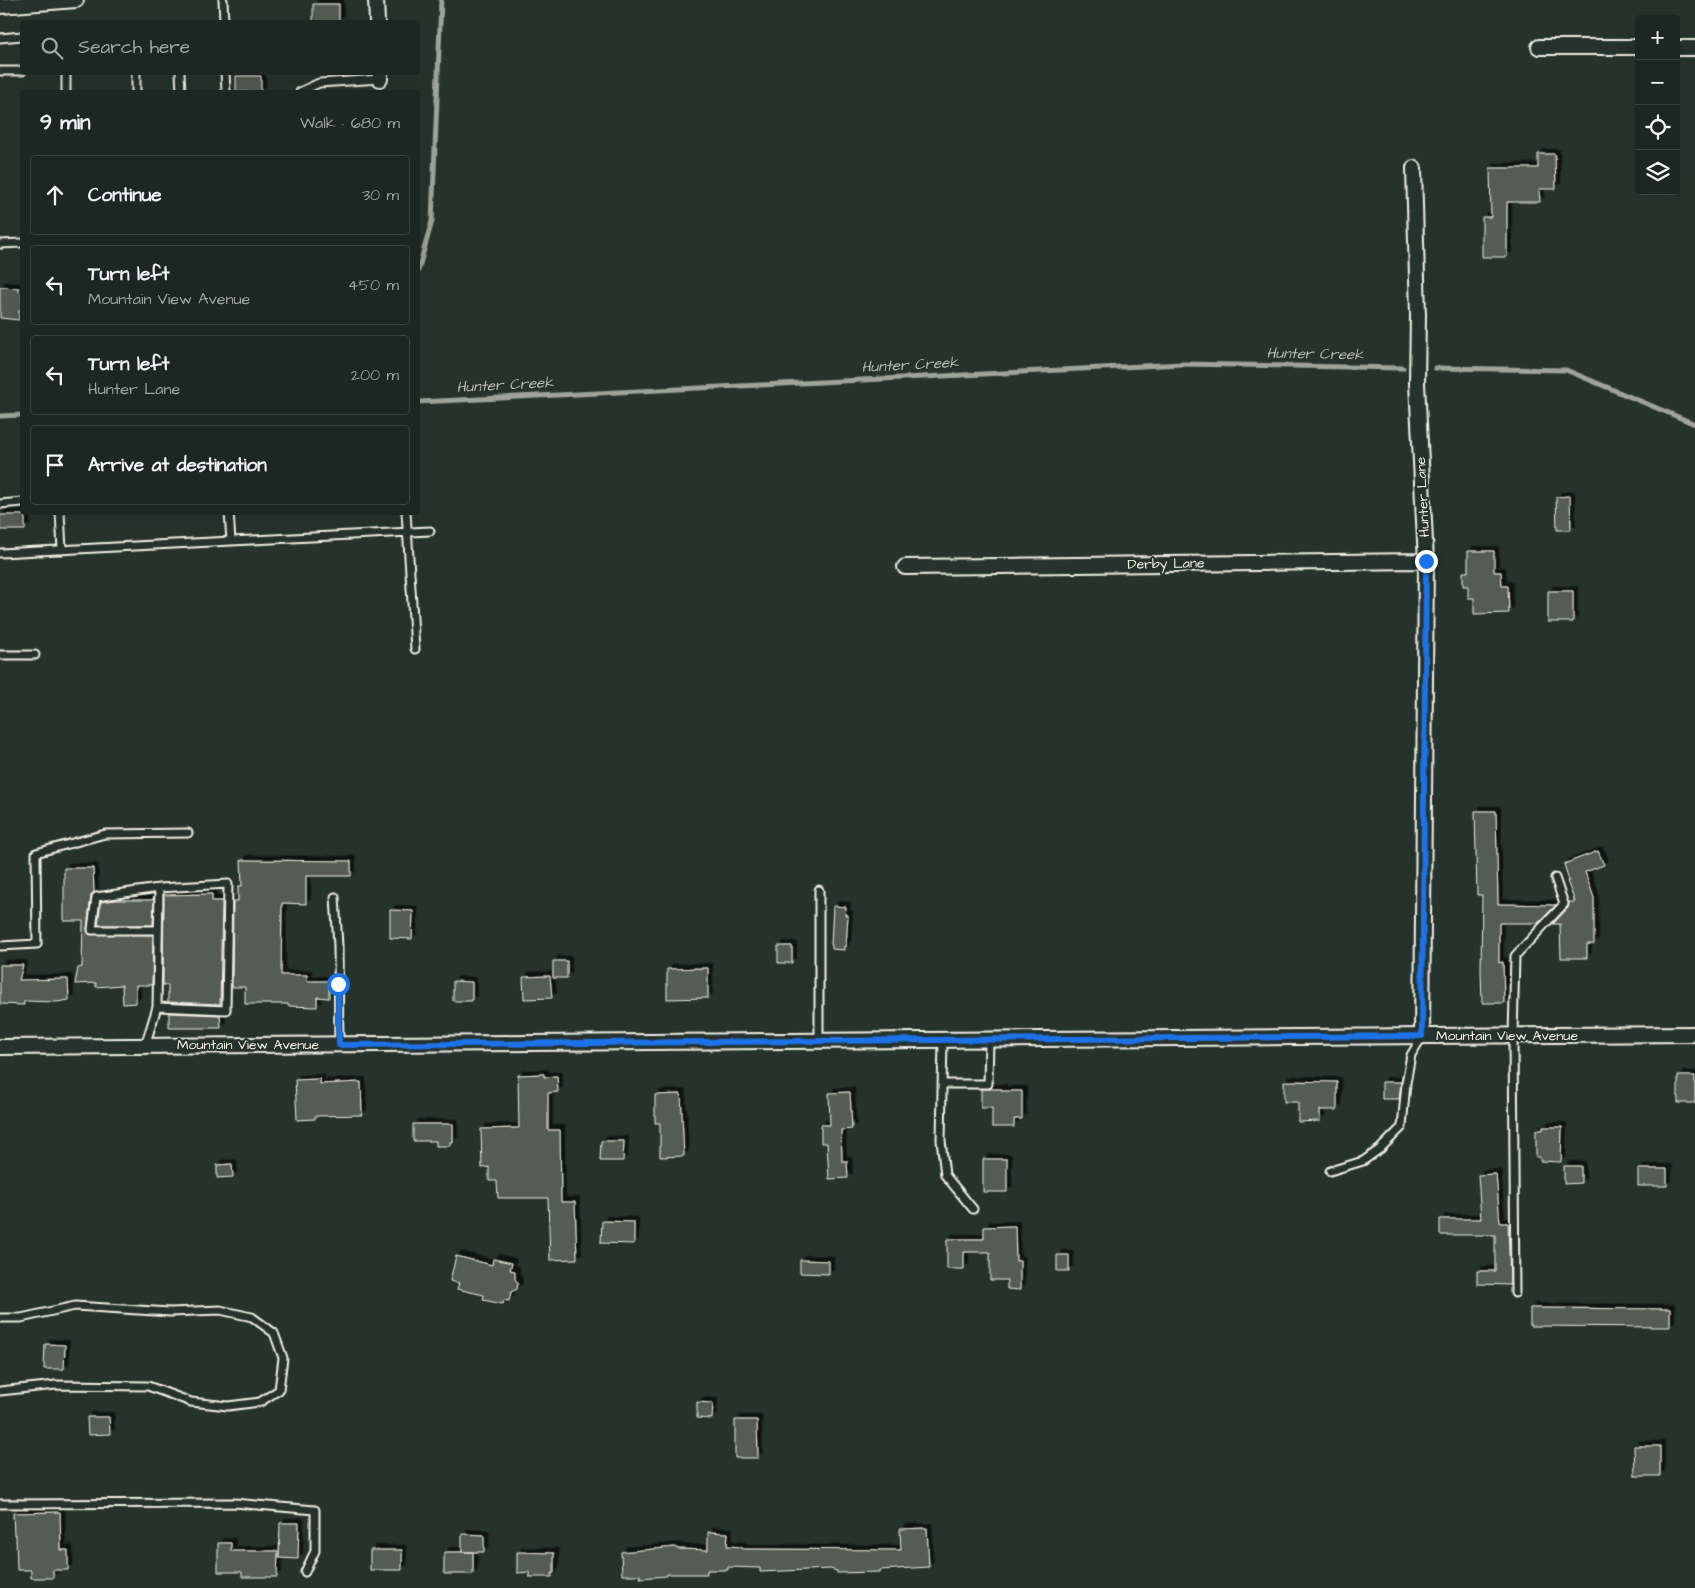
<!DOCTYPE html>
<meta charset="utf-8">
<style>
:root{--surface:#1c2622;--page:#29322f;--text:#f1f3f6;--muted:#a0a5a5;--line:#3a4340}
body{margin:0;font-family:"Architects Daughter",sans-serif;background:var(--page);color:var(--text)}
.controls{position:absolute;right:15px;top:15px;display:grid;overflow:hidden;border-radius:5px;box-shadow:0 5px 20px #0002}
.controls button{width:45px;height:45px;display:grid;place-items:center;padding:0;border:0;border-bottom:1px solid var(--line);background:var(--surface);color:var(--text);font:25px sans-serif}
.stop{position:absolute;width:15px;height:15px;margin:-11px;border:4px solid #1a73e8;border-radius:50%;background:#fff}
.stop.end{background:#1a73e8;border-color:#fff;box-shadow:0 1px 5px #0008}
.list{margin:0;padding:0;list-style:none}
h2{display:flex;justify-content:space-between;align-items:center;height:65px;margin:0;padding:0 20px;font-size:21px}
h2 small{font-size:16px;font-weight:400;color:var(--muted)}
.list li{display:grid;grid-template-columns:32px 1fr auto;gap:15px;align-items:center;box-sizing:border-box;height:80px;margin:0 10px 10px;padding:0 10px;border:1px solid var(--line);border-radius:5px}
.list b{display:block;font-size:19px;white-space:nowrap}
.list p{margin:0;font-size:16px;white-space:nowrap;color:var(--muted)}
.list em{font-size:16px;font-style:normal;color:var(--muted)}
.icon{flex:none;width:28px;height:28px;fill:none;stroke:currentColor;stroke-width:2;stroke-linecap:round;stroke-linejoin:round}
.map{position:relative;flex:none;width:1695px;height:1588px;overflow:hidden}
.search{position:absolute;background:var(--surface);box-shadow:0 5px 20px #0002;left:20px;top:20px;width:400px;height:55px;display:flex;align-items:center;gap:12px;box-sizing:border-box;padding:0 18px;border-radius:5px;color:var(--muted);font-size:19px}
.panel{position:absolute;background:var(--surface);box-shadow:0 5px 20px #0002;left:20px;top:90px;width:400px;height:425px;border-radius:5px}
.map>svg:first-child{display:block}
</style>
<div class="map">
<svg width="1695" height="1588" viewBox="0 0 1695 1588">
<defs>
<filter id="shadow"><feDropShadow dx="4.5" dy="-4.5" stdDeviation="0" flood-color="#0009"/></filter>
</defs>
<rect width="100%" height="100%" fill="#26332d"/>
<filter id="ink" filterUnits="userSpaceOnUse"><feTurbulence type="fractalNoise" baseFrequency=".02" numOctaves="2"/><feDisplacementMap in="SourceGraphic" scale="10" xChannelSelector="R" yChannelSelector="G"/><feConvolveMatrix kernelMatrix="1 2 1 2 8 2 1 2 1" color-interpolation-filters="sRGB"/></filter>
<g filter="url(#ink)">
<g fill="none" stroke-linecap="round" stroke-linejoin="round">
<path stroke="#9fa39b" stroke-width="5" d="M 418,271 L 432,221 L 441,0
M 1435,368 L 1566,370 L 1695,424
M 418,402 L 1183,364 L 1403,368
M 0,416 L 22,415"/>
</g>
<path fill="#525c55" stroke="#f4f1e8" filter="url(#shadow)" d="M 313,4 L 339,4 L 339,22 L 313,22 Z
M 236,76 L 261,76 L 261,92 L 236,92 Z
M 1538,154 L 1555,154 L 1556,189 L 1539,189 L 1540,202 L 1507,202 L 1507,257 L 1482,257 L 1482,217 L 1491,217 L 1490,168 L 1538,168 Z
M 0,287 L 19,288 L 19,292 L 22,293 L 22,310 L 19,310 L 19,320 L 0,318 Z
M 1570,496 L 1571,530 L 1557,530 L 1556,497 Z
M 0,515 L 25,515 L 25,530 L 0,530 Z
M 1468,551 L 1494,551 L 1494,572 L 1501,572 L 1502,586 L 1508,586 L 1509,613 L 1474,614 L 1474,598 L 1468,598 L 1468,586 L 1463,586 L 1463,572 L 1468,572 Z
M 1548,591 L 1573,591 L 1573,622 L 1548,622 Z
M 1475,811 L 1496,811 L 1498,904 L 1556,905 L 1538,923 L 1499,923 L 1499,963 L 1503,962 L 1504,1003 L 1482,1003 L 1481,970 L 1482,895 L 1477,895 Z
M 1598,851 L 1604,865 L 1585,872 L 1594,898 L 1594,944 L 1587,944 L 1587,958 L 1561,958 L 1560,924 L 1553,924 L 1568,908 L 1569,902 L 1575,902 L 1567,881 L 1569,881 L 1564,864 Z
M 241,860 L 351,861 L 351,876 L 306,876 L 306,904 L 282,903 L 281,975 L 307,975 L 307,981 L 329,981 L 329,998 L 317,997 L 317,1007 L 288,1006 L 288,1004 L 245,1004 L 245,987 L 232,987 L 233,901 L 238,901 L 238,886 L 242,886 Z
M 64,868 L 93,868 L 94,892 L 91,896 L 87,929 L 89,934 L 153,935 L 152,985 L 136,985 L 136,1003 L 123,1004 L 122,985 L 96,987 L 96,983 L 75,984 L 78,968 L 82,967 L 83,921 L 64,921 Z
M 212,894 L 212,901 L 222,901 L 220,1004 L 168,1002 L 168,985 L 163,985 L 164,895 Z
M 154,897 L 153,925 L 98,925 L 101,902 L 116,900 L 152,900 Z
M 833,906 L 846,907 L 845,915 L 848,915 L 846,946 L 844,946 L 844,950 L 832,949 L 832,945 L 831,945 Z
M 390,910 L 413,911 L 412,939 L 390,938 Z
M 778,946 L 792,946 L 792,963 L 778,963 Z
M 553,961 L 567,961 L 567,978 L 553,978 Z
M 0,965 L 23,965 L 19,980 L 68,979 L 69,1000 L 57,1002 L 24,1001 L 24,1005 L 0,1004 Z
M 708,968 L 708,998 L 667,999 L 667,969 Z
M 550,976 L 552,998 L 524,999 L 523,977 Z
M 453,981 L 472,982 L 472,1001 L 453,1001 Z
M 169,1013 L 220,1015 L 221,1028 L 169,1028 Z
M 544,1074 L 544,1077 L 557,1076 L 558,1092 L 548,1093 L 548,1130 L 560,1130 L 561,1202 L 575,1202 L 577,1259 L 550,1260 L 548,1198 L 498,1198 L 497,1181 L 489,1181 L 489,1167 L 482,1168 L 481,1129 L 519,1128 L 518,1075 Z
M 1678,1076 L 1695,1076 L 1695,1103 L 1678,1103 Z
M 320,1079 L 320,1084 L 361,1082 L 362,1115 L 315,1116 L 315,1119 L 297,1120 L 295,1080 Z
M 1284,1081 L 1337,1082 L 1337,1110 L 1320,1110 L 1320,1121 L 1298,1122 L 1298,1102 L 1284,1102 Z
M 1382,1082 L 1401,1082 L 1399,1099 L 1382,1099 Z
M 981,1089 L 1002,1089 L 1002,1091 L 1022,1091 L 1022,1119 L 1014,1119 L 1014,1127 L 992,1127 L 992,1108 L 981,1108 Z
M 850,1092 L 852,1129 L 841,1130 L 842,1161 L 847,1161 L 848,1178 L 829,1179 L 827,1143 L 821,1143 L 821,1125 L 830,1125 L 829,1093 Z
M 681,1094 L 684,1156 L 660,1157 L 660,1123 L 655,1123 L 655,1095 Z
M 413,1124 L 453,1124 L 453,1142 L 450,1142 L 450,1146 L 436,1146 L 436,1141 L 413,1141 Z
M 1543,1127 L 1562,1127 L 1561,1162 L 1540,1161 L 1540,1157 L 1536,1157 L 1536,1130 L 1543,1130 Z
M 601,1141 L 624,1141 L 623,1161 L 600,1161 Z
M 983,1159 L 1007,1159 L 1007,1192 L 983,1192 Z
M 232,1164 L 233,1177 L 217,1178 L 217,1165 Z
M 1564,1166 L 1581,1166 L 1581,1183 L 1564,1184 Z
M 1638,1169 L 1667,1169 L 1667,1186 L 1638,1186 Z
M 1496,1174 L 1500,1223 L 1508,1223 L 1510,1285 L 1477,1284 L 1477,1271 L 1495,1271 L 1495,1235 L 1440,1235 L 1440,1219 L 1481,1219 L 1478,1175 Z
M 602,1221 L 634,1222 L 634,1244 L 601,1243 Z
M 1015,1226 L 1016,1261 L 1020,1261 L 1020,1290 L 1007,1289 L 1007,1280 L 990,1280 L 990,1252 L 964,1252 L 964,1269 L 947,1269 L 947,1239 L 984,1239 L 984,1227 Z
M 1057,1255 L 1069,1255 L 1069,1271 L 1057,1271 Z
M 456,1256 L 492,1265 L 493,1259 L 512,1263 L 510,1270 L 515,1271 L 515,1279 L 518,1283 L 517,1289 L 511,1292 L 509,1301 L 504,1300 L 503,1304 L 483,1300 L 484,1295 L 457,1289 L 459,1283 L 450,1281 Z
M 800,1260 L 829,1261 L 829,1274 L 800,1273 Z
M 1530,1308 L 1670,1309 L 1670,1327 L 1530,1326 Z
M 45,1344 L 65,1345 L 64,1369 L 44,1369 Z
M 697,1402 L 713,1403 L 712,1419 L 697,1418 Z
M 87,1417 L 109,1417 L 110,1434 L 88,1435 Z
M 735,1420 L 757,1420 L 758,1458 L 735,1458 Z
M 1634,1446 L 1660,1446 L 1660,1476 L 1635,1476 Z
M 60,1512 L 61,1550 L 68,1550 L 68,1570 L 53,1570 L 53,1578 L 31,1578 L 31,1570 L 17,1570 L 16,1535 L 14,1535 L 13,1513 Z
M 280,1523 L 299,1523 L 298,1559 L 279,1558 Z
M 927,1528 L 929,1567 L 880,1570 L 880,1572 L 837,1573 L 837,1571 L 830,1569 L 760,1572 L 760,1568 L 728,1567 L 728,1570 L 707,1570 L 707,1574 L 667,1574 L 667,1576 L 640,1578 L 640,1575 L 622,1575 L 621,1552 L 676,1547 L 677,1549 L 708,1550 L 708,1532 L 728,1533 L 727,1546 L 742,1547 L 742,1549 L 901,1550 L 900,1529 Z
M 462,1534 L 484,1535 L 484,1552 L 462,1552 Z
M 218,1543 L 231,1543 L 231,1551 L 278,1551 L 277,1577 L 242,1577 L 242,1572 L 218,1572 Z
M 370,1550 L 402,1550 L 402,1570 L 370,1570 Z
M 444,1552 L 473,1552 L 473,1574 L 444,1574 Z
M 517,1552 L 554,1553 L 554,1573 L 552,1573 L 552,1577 L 529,1577 L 529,1572 L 517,1573 Z"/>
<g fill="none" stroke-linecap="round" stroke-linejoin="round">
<defs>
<path id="service" d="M 223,0 L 224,22
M 0,38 L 22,36
M 0,71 L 22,71
M 136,72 L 136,92
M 180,72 L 181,92
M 225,72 L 226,92
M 66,92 L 66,72
M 300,92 L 319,83 L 380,79
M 0,244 L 22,243
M 0,504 L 22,502
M 60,512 L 62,550
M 229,512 L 231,541 L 430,531
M 406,512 L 415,649
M 0,553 L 231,541
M 0,655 L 35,655
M 819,890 L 819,1041
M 335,897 L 338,946 L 339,1045
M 158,930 L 92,930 L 96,897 L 159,888
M 0,946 L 37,944 L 36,853 L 105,834 L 188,833
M 943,1040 L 941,1140 L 945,1175 L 973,1209
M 145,1046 L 157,1007 L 159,888 L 228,884 L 226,1010 L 157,1007
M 942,1084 L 988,1084 L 989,1040
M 1330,1171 L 1363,1161 L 1380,1149 L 1402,1127 L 1406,1083 L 1411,1055 L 1422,1037
M 1515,1293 L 1513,1036 L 1515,956 L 1564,904 L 1555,878
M 0,1318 L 21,1318 L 75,1306 L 170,1312 L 220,1310 L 252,1317 L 274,1333 L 283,1358 L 279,1390 L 260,1402 L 228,1406 L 191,1402 L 148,1386 L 56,1385 L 0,1391
M 0,1504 L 234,1503 L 315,1510 L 315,1551 L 305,1572"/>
<path id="minor" d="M 376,0 L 377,22
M 0,6 L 76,0
M 1539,47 L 1639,47
M 1676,48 L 1695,48
M 380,72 L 380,79
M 1414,168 L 1418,315 L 1417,383 L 1426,561 L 1422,1037
M 905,567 L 1426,561
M 0,1047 L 1695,1034"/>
</defs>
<use href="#service" stroke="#f4f1e8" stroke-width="11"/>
<use href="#minor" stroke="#f4f1e8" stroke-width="18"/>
<use href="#service" stroke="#26332d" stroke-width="7"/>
<use href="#minor" stroke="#26332d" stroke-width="14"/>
</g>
</g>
<g fill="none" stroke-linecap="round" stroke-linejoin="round" filter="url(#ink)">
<path stroke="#1a73e8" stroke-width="6" d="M 338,984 L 339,1045 L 1422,1036 L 1426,561"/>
</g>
<g text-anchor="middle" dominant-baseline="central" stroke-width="4" stroke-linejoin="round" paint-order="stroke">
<g font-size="14" fill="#f4f1e8" stroke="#26332d">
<text transform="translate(1423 497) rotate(-93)">Hunter Lane</text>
<text transform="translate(1166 564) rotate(-1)">Derby Lane</text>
<text x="1507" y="1036">Mountain View Avenue</text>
<text x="248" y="1045">Mountain View Avenue</text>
</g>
<g font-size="15" font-style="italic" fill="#bcbdb5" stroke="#26332d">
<text transform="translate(1315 354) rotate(1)">Hunter Creek</text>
<text transform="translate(910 365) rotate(-3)">Hunter Creek</text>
<text transform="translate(505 385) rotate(-3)">Hunter Creek</text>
</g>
</g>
</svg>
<div class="controls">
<button>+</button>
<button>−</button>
<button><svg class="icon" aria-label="locate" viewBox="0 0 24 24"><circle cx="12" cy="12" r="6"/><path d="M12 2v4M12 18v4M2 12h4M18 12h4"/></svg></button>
<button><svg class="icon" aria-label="layers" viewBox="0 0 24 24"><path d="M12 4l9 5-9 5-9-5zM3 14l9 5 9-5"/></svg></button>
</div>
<div class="stop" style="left:338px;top:984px"></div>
<div class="stop end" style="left:1426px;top:561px"></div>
<div class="search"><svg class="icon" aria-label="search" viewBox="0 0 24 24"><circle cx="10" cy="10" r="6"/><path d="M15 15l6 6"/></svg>Search here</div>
<section class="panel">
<h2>9 min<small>Walk · 680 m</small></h2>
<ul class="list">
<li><svg class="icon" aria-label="ahead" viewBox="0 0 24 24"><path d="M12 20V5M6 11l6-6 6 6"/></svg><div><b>Continue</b></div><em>30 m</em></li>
<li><svg class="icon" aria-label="left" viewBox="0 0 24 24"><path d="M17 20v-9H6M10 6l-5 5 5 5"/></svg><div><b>Turn left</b><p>Mountain View Avenue</p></div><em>450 m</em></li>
<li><svg class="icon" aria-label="left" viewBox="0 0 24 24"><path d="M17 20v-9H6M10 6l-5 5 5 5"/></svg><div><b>Turn left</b><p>Hunter Lane</p></div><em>200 m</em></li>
<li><svg class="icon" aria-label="arrive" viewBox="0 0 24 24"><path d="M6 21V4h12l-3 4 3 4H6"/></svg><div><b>Arrive at destination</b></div></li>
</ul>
</section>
</div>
